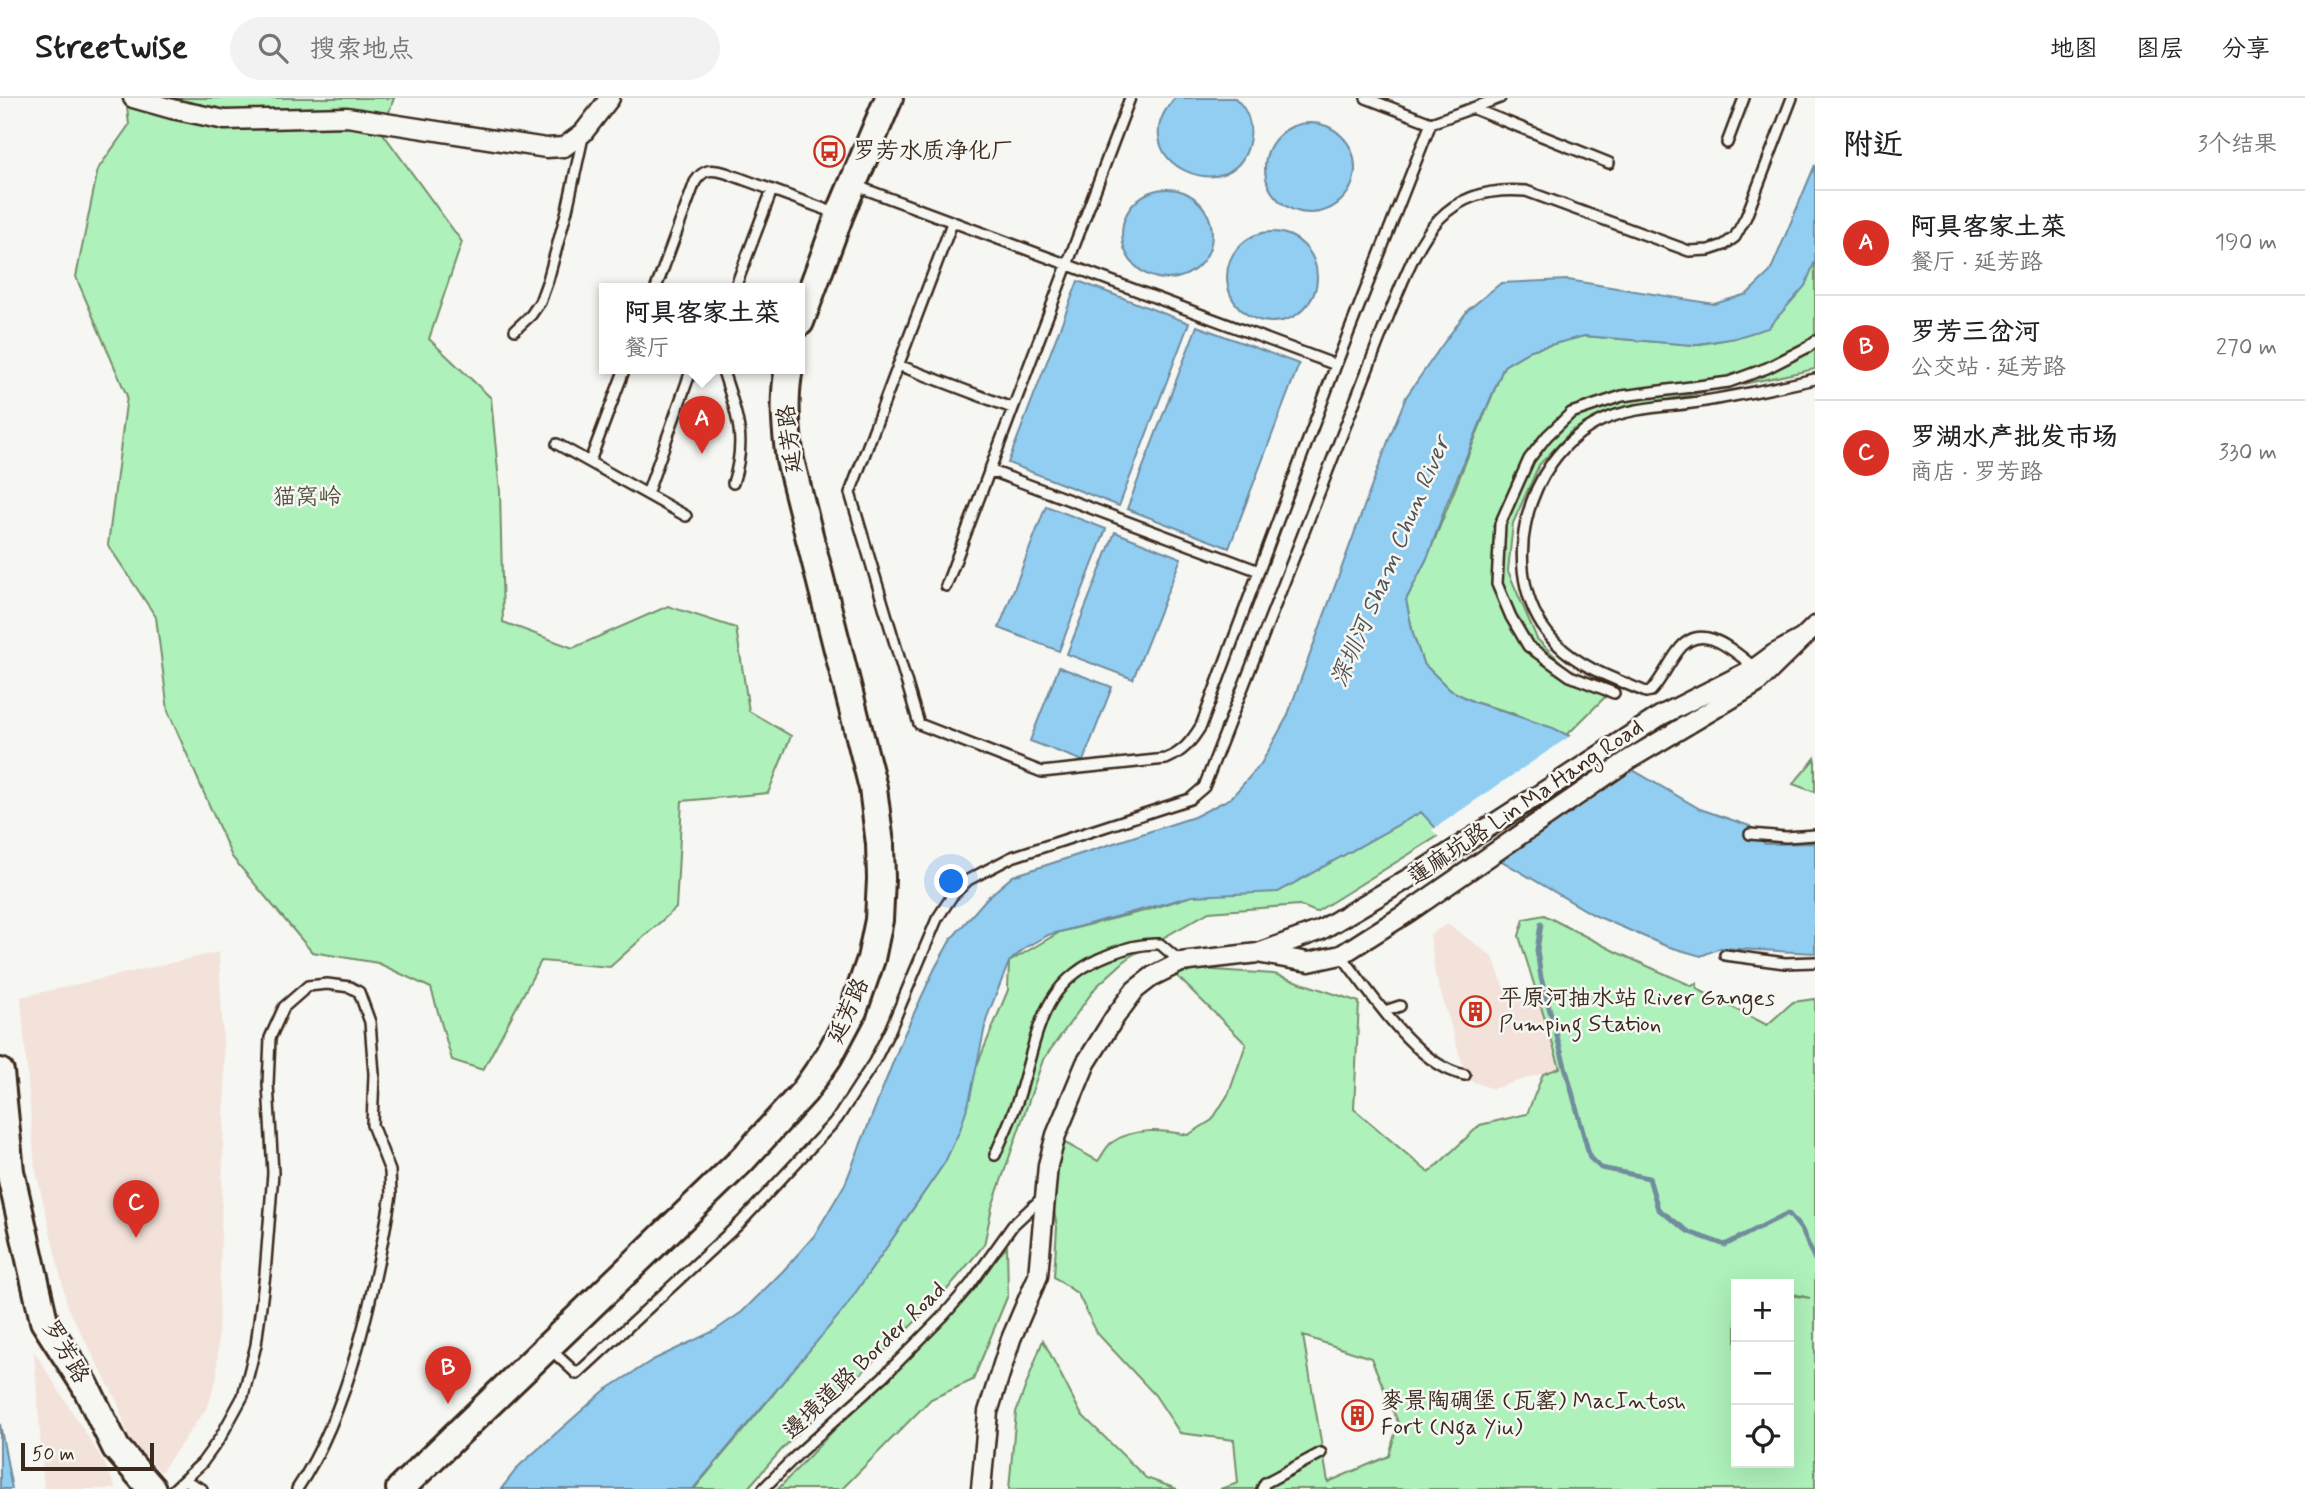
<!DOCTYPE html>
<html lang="zh">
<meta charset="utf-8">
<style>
:root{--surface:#fff;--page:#f2f2f2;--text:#202124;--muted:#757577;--line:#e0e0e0;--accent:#d93025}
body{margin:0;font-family:Mynerve,"LXGW WenKai TC",sans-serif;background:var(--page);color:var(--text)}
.controls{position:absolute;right:21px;bottom:21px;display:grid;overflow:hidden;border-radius:0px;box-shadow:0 7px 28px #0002}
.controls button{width:63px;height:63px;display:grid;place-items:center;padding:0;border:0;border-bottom:2px solid var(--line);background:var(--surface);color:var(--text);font:35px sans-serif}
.scale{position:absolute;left:21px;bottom:18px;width:133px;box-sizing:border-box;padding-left:7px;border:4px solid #3b2a1e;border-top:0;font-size:19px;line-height:24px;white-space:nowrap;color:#3b2a1e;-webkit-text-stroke:5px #f6f6f2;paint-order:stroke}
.you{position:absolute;left:952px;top:784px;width:24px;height:24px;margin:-18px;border:5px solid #fff;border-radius:50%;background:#1a73e8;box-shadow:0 0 0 10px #1a73e833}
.badge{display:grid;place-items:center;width:46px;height:46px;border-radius:50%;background:var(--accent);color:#fff;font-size:23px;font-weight:700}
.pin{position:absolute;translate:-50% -58px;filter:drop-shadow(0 2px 4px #0008)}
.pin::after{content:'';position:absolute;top:37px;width:24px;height:21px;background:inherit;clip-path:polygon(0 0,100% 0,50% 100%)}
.popup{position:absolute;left:599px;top:185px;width:206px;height:91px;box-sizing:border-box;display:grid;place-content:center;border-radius:0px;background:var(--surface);filter:drop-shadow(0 2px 5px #0005);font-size:23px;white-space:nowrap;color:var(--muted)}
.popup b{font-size:26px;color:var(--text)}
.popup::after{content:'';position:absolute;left:50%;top:100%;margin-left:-14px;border:14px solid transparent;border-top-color:var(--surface)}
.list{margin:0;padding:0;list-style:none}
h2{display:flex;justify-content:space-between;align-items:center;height:91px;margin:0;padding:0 28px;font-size:30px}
h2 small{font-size:23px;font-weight:400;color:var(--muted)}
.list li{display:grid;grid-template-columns:46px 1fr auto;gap:21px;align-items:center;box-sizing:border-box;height:105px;padding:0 28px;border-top:2px solid var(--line)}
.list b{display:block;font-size:26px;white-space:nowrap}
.list p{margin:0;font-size:23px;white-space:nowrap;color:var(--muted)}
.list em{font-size:23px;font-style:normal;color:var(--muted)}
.icon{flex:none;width:38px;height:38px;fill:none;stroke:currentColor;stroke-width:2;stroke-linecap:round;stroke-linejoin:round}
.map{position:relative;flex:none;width:1815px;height:1391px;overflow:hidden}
header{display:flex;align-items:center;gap:42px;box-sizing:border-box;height:98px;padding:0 35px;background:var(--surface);border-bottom:2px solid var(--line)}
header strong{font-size:33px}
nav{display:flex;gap:38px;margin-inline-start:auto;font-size:24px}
.search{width:490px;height:63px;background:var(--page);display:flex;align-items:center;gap:18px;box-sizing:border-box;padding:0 24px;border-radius:38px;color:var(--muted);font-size:26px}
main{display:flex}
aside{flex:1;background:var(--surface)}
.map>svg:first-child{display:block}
</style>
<header>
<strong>Streetwise</strong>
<div class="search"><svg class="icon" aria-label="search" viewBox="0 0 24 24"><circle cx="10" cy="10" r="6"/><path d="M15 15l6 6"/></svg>搜索地点</div>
<nav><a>地图</a><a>图层</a><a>分享</a></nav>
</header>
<main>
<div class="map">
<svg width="1815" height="1391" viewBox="0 0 1815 1391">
<rect width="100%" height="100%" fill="#f6f6f2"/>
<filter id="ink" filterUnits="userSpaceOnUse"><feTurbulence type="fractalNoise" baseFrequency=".0143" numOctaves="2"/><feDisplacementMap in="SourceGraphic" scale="14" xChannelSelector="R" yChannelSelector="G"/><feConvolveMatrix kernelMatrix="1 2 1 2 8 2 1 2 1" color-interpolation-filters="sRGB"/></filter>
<g filter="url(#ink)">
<path fill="#f3e2da" d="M 1448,826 L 1493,859 L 1510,906 L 1538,896 L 1560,970 L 1492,991 L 1467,981 L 1435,876 L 1430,836 Z
M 219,854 L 225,988 L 217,1279 L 208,1308 L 161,1374 L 130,1342 L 117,1303 L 68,1210 L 35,1069 L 21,899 Z
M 34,1253 L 105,1366 L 116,1391 L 44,1391 Z"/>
<path fill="#aff1ba" stroke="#758e6c" stroke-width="2" fill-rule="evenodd" d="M 126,0 L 394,0 L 382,34 L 462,144 L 429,241 L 491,300 L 500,394 L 503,524 L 573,550 L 668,508 L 736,530 L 749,613 L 791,638 L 768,695 L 682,703 L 676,810 L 610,869 L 541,863 L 483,972 L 452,962 L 431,890 L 378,865 L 312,854 L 232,759 L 168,613 L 156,519 L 108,447 L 127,298 L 76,179 L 98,71 L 129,27 Z
M 1815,162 L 1815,271 L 1613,313 L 1572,332 L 1539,367 L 1513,425 L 1508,473 L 1537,541 L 1567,570 L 1614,590 L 1567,637 L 1509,614 L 1474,604 L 1450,592 L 1423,565 L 1413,536 L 1406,502 L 1428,458 L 1504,268 L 1531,252 L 1584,238 L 1695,247 L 1735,240 Z
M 1815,660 L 1815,694 L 1793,686 Z
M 1421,714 L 1443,735 L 1316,814 L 1299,807 L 1209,814 L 1129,859 L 1096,889 L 1043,962 L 992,1109 L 984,1147 L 941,1199 L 784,1349 L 747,1391 L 694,1391 L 771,1299 L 873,1169 L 945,1064 L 975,972 L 1008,892 L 1009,864 L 1060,834 L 1148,812 L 1207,793 L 1278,794 Z
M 1544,817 L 1614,853 L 1692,888 L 1696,885 L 1697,891 L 1767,927 L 1793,904 L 1815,901 L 1815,1391 L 1220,1391 L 1238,1385 L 1234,1342 L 1180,1335 L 1155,1297 L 1097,1235 L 1078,1196 L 1054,1179 L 1057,1129 L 1052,1101 L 1056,1040 L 1098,1063 C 1102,1058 1106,1049 1111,1045 C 1133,1029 1163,1032 1188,1037 L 1212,1022 L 1229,995 L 1246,946 L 1175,876 L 1199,871 L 1274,876 L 1359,904 L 1354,1011 L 1429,1075 L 1480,1027 L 1527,1016 L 1543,976 L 1560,970 L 1519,838 L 1524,821 ZM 1736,1186 L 1789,1186 L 1789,1195 L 1810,1200 L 1789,1197 L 1789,1365 L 1736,1365 ZM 1303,1238 L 1371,1260 L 1398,1324 L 1389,1358 L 1328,1384 Z
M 1007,1149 L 1008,1197 L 973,1282 L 931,1301 L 842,1391 L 778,1391 Z
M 1043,1242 L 1081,1316 L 1146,1380 L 1177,1391 L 1009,1391 L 1016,1314 Z"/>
<path fill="#92cef2" stroke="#6f8c9d" stroke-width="2" d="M 1175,0 L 1235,0 C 1246,10 1252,24 1250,39 C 1240,117 1115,65 1175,0 Z
M1265 70a45 45 0 1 1 90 0a45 45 0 1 1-90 0Z
M 1815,67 L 1815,163 L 1805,188 L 1768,230 L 1735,240 L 1692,247 L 1584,238 L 1531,252 L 1504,268 L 1446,407 L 1428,458 L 1406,502 L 1413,536 L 1423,565 L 1450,592 L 1474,604 L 1553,630 L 1602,654 L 1700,711 L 1750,728 L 1765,746 L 1815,745 L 1815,855 L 1720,850 L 1701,858 L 1666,848 L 1594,817 L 1471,745 L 1453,749 L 1421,714 L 1278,794 L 1192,798 L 1048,837 L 1026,849 L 1009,864 L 987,919 L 970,1000 L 960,1032 L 945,1064 L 845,1210 L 693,1391 L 501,1391 L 519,1368 L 604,1293 L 653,1262 L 714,1233 L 742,1214 L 783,1173 L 814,1138 L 845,1086 L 903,939 L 935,870 L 951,841 L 987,800 L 1013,778 L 1194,719 L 1231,700 L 1261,666 L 1287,619 L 1390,338 L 1406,299 L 1440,250 L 1468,212 L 1501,185 L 1568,182 L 1714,206 L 1747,196 L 1770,174 Z
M1122 136a45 45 0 1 1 90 0a45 45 0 1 1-90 0Z
M1227 179a45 45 0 1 1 90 0a45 45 0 1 1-90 0Z
M 1078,183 L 1189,225 L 1119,408 L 1008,365 Z
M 1197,228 L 1299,266 L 1229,450 L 1127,411 Z
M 1046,408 L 1106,431 L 1059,553 L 999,530 Z
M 1115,434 L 1181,460 L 1133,581 L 1067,556 Z
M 1059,569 L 1112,589 L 1083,663 L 1030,643 Z
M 0,1326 L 12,1391 L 0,1391 Z"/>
<path fill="#f6f6f2" d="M 1573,636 L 1636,671 L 1498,765 L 1470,749 L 1451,752 L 1432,732 Z"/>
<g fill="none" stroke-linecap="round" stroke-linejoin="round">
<path stroke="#6f8c9d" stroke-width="5" d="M 1541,826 L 1537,852 L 1541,880 L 1590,1060 L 1601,1070 L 1649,1080 L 1658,1111 L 1689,1134 L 1725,1147 L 1788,1115 L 1802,1132 L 1815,1162"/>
<defs>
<path id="service" d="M 1366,0 L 1431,25 L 1500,0
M 1472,10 L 1609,65
M 1727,45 L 1744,0
M 854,87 L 1336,267
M 952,125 L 850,395 L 919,626 L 1042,674 L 1166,661 C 1183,654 1191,644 1201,628 L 1336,267 L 1431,25
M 656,190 L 695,84 C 704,70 712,71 726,75 L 838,116
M 735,190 L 772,92
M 515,232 L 531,217 L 540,204 L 548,182 L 567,112 L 583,39
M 898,267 L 1012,310
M 722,270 C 736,314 748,339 733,385
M 557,346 L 686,418
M 590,363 L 625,270
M 989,372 L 1259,473
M 647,396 L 692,270
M 946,488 L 1130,0
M 1757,571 C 1735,555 1702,520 1678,553 C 1668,566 1662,581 1651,593 L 1646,594 C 1615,581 1581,570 1557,546 C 1494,483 1522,360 1601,323 C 1633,308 1671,309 1705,303 C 1742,297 1779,289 1815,281
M 1614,595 L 1570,578 L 1528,548 L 1511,519 L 1497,486 L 1500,426 L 1529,361 L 1547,338 L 1571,315 L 1622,298 L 1729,284 L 1767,270 L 1808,249 L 1815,243
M 1750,736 L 1786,739 L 1815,737
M 1341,857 C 1371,895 1416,968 1465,977
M 1725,857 L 1785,865 L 1815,864
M 1385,913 L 1400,908
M 995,1057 C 1003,1038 1013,1018 1019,998 C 1039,935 1039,884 1108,857 C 1126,850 1141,845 1160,846 L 1181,864
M 549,1250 L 577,1276 L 740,1125 L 837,1021 L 874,964 L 890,932 L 937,821 L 952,798 L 968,782 L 1012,759 L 1190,701 L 1204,689 L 1390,214 C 1419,145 1437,86 1526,93 L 1689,153 L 1709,152 L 1724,147 L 1735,139 L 1746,119 L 1792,0
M 184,1382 L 202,1391
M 174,1391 L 202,1365 L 220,1340 L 243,1298 L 256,1247 L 265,1176 L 273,1075 L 268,986 L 270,940 L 284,909 L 308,888 L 327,886 L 350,889 L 359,894 L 370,924 L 374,976 L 372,1027 L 390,1073 L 391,1097 C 375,1189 350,1313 297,1391
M 763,1391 L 801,1353 L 883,1279 L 945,1216 L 970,1187 L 1013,1127 L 1044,1098
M 1262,1391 L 1265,1385 L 1321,1355"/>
<path id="minor" d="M 133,0 L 172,11 L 225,22 L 347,19 L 546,50 L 564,49 L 583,35 L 610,0
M 1262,856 L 1309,864 L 1341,857 L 1410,813 L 1630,661 L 1756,586 L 1815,528
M 981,1391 L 988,1314 L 1011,1241 L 1038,1178 L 1048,1067 L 1056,1037 L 1086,965 L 1115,919 L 1135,892 L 1153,878 L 1181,864 L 1258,855 L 1321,832 L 1421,773 L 1660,618 L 1755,570 L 1774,556 L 1803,540"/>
<path id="secondary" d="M 800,224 L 840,116 L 889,0
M 0,974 L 10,1073 L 44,1223 L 85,1287 L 116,1350 L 152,1391
M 400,1391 L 742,1062 L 804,994 L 829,958 L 853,913 L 871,861 L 879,822 L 881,781 L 880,746 L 873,690 L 790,362 C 786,331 783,301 789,270"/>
</defs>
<use href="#service" stroke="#3b2a1e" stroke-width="14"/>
<use href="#minor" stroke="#3b2a1e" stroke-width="23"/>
<use href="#secondary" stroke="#3b2a1e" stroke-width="32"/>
<use href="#service" stroke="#f6f6f2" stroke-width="9"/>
<use href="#minor" stroke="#f6f6f2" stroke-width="18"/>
<use href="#secondary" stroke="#f6f6f2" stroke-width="26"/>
</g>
</g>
<defs>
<symbol id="bus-ring" viewBox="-11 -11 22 22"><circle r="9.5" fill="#f6f6f2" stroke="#c8321e" stroke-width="1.5"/><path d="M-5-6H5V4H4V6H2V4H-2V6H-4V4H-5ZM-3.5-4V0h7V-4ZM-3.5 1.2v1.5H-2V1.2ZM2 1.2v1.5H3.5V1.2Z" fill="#c8321e"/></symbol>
<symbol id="building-ring" viewBox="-11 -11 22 22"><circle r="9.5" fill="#f6f6f2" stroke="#c8321e" stroke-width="1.5"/><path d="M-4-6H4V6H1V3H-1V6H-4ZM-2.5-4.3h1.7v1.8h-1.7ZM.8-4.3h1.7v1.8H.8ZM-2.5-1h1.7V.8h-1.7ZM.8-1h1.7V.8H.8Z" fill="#c8321e"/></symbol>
</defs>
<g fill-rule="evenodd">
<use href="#bus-ring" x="812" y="36" width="35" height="35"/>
<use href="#building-ring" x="1458" y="896" width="35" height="35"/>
<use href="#building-ring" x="1340" y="1300" width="35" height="35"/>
</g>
<g text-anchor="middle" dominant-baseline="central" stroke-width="5" stroke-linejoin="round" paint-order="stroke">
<g font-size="23" fill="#3b2a1e" stroke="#f6f6f2" text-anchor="start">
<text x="853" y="54">罗芳水质净化厂</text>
<text x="1499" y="901">平原河抽水站 River Ganges<tspan x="1499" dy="26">Pumping Station</tspan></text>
<text x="1381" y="1304">麥景陶碉堡 (瓦窰) MacIntosh<tspan x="1381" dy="26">Fort (Nga Yiu)</tspan></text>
</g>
<g font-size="23" fill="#3b2a1e" stroke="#f6f6f2">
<text transform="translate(791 341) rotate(-97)">延芳路</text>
<text transform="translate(1526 705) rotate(-34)">蓮麻坑路 Lin Ma Hang Road</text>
<text transform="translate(849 913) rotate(-66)">延芳路</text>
<text transform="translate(65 1254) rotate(60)">罗芳路</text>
<text transform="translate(865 1263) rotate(-44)">邊境道路 Border Road</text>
</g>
<g font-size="23" fill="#52523d" stroke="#f6f6f2">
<text x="307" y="400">猫窝岭</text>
</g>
<g font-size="24" font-style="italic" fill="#515353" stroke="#f6f6f2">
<text transform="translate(1391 464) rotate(-67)">深圳河 Sham Chun River</text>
</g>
</g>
</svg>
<div class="controls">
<button>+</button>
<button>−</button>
<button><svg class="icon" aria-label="locate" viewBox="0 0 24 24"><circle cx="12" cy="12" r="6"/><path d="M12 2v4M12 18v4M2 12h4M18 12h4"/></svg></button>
</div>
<div class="scale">50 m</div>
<div class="you"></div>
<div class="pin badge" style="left:702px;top:356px">A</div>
<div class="popup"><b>阿具客家土菜</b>餐厅</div>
<div class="pin badge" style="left:448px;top:1306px">B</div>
<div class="pin badge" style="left:136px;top:1140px">C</div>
</div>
<aside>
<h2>附近<small>3个结果</small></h2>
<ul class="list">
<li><span class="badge">A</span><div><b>阿具客家土菜</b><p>餐厅 · 延芳路</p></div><em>190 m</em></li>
<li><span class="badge">B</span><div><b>罗芳三岔河</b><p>公交站 · 延芳路</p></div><em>270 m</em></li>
<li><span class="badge">C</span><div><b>罗湖水产批发市场</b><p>商店 · 罗芳路</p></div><em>330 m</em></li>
</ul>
</aside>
</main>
